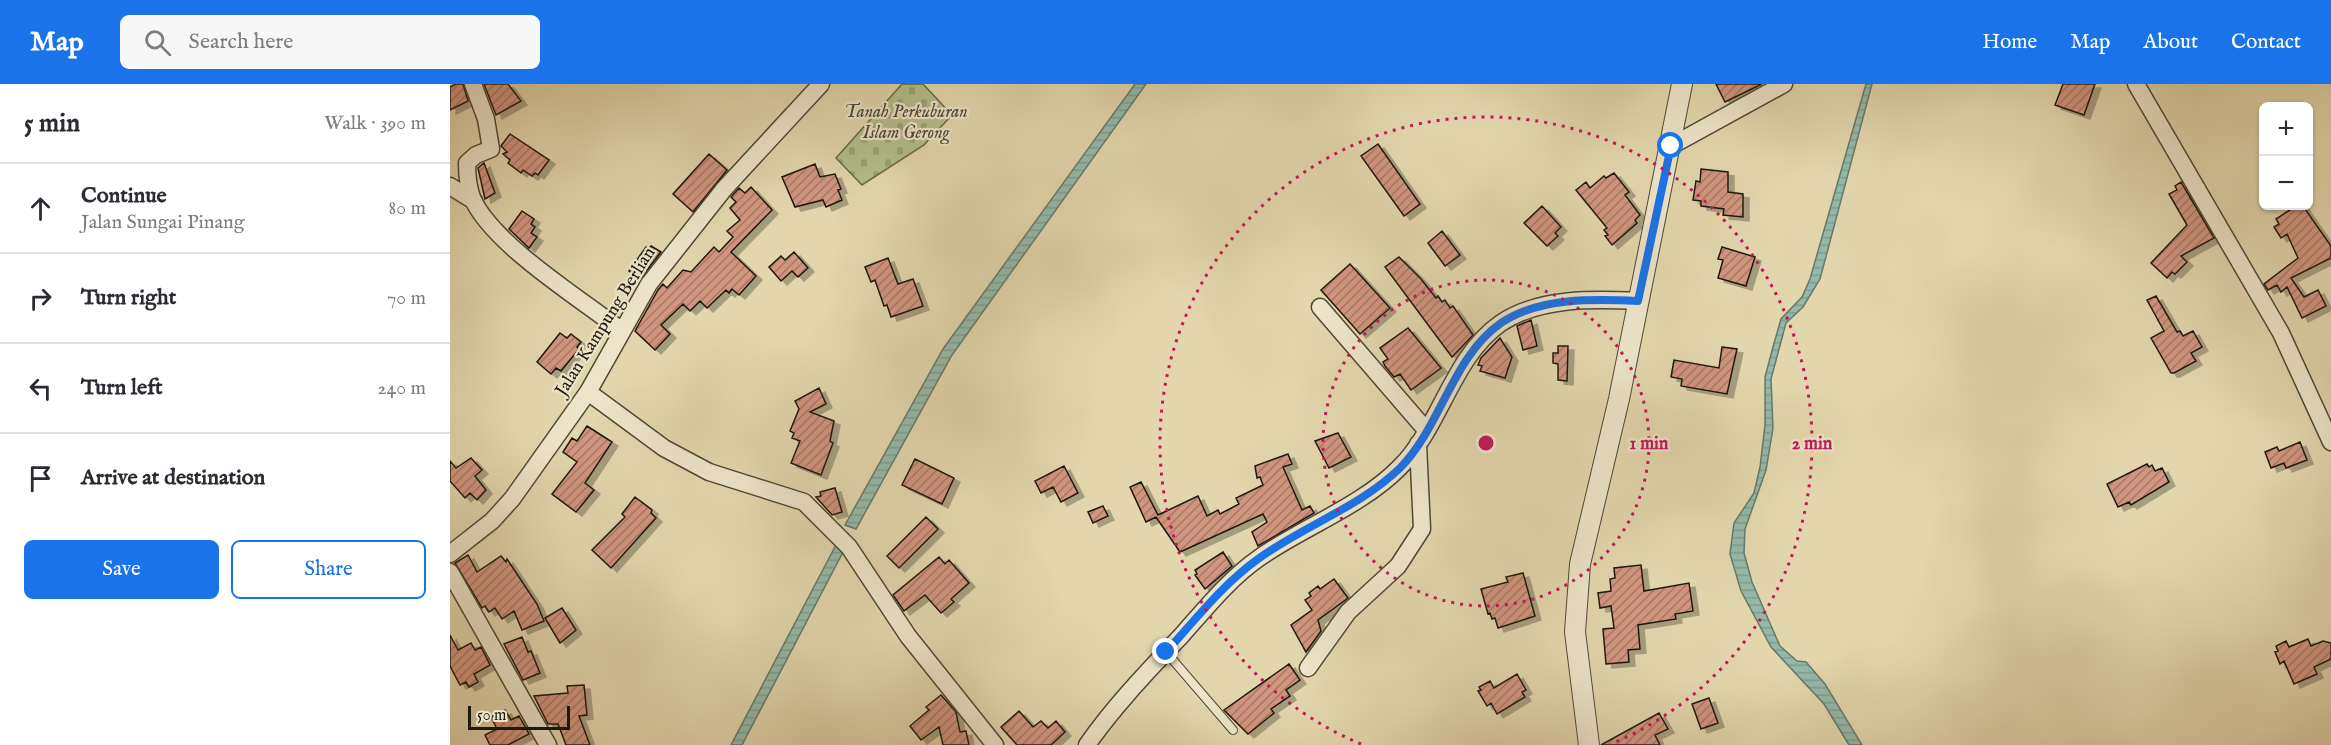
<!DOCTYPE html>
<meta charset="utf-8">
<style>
:root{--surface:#fff;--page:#f7f7f7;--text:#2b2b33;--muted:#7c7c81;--line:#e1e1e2;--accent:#1a73e8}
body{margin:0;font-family:"IM FELL English",serif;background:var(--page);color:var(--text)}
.controls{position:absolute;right:18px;top:18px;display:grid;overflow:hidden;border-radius:9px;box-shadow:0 2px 4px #0004}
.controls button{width:54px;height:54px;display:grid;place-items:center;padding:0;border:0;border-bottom:2px solid var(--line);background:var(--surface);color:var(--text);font:30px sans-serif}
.scale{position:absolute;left:18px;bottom:15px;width:102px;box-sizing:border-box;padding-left:6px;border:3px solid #1f180f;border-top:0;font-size:16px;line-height:21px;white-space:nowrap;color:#1f180f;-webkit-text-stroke:4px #ede4c9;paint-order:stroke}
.stop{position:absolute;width:18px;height:18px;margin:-14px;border:4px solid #1a73e8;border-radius:50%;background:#fff}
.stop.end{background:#1a73e8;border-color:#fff;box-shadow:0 2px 6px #0008}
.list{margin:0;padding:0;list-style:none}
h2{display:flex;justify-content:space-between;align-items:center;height:78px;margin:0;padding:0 24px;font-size:26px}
h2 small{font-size:20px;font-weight:400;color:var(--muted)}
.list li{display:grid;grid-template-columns:39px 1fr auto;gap:18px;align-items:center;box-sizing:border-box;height:90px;padding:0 24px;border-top:2px solid var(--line)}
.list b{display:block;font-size:22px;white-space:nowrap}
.list p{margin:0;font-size:20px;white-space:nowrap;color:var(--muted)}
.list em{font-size:20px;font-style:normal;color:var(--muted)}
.actions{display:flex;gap:12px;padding:18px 24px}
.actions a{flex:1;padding:14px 0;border:2px solid var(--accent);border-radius:9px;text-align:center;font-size:21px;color:var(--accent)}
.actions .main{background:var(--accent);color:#fff}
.icon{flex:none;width:33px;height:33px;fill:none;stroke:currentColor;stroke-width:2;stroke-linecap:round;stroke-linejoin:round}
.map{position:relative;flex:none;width:1881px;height:661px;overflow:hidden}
header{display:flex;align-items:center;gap:36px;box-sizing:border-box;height:84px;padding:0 30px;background:var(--accent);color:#fff}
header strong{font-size:28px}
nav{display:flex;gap:33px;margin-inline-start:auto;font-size:21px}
.search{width:420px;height:54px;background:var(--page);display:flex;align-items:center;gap:15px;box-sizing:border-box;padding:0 21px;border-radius:9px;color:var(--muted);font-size:22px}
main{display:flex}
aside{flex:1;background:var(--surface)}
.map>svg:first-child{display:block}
</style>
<header>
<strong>Map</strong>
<div class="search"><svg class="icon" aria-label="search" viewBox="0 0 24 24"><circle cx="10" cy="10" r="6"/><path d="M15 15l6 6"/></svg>Search here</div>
<nav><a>Home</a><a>Map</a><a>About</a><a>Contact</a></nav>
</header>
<main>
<aside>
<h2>5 min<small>Walk · 390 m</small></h2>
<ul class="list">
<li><svg class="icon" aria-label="ahead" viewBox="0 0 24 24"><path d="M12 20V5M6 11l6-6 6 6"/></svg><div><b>Continue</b><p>Jalan Sungai Pinang</p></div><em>80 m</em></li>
<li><svg class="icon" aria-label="right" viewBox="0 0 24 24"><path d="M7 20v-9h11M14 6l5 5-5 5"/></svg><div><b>Turn right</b></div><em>70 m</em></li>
<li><svg class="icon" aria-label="left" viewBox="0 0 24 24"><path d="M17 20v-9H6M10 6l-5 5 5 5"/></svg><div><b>Turn left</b></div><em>240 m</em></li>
<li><svg class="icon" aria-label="arrive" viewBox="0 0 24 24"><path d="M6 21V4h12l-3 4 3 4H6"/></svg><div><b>Arrive at destination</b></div></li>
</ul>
<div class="actions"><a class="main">Save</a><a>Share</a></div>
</aside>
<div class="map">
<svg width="1881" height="661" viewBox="0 0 1881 661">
<defs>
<pattern id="cemetery-stones" width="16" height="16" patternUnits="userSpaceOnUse" patternTransform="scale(1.5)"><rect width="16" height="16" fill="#b2be8a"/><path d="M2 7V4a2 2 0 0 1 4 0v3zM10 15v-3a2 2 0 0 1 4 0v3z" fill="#99a376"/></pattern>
<pattern id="water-rules" width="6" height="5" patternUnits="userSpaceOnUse" patternTransform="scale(1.5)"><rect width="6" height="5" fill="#95b9a8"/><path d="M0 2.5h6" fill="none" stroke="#809e8f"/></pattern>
<pattern id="building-hatch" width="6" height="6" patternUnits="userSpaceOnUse" patternTransform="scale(1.5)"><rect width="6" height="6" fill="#d0957e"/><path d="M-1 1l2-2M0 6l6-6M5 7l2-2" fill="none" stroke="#a87966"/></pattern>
<filter id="shadow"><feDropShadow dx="6" dy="4" stdDeviation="0" flood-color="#0004"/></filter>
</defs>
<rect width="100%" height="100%" fill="#e3d6ac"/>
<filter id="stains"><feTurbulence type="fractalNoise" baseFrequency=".00333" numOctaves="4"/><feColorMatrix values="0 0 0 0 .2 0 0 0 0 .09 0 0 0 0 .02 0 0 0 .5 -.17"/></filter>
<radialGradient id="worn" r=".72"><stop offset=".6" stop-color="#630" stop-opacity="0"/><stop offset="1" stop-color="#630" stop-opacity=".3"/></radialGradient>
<path fill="url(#cemetery-stones)" stroke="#686b4c" stroke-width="1.5" d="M 452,0 L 473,0 L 502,31 L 474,61 L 412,101 L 386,74 Z"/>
<path fill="url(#water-rules)" stroke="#66796b" stroke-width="1.5" d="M 685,0 L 696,0 L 502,271 L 406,445 L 395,441 L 493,265 Z
M 1416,0 L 1422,0 L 1370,195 L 1353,223 L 1336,239 L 1321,295 L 1323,344 L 1316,386 L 1295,445 L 1294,469 L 1302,498 L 1330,562 L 1347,577 L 1356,578 L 1375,600 L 1412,661 L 1399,661 L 1374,620 L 1321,563 L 1291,507 L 1280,470 L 1284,439 L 1304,409 L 1310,383 L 1315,341 L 1315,293 L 1323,263 L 1331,235 L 1352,213 L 1360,195 Z
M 387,459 L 393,468 L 292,661 L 281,661 Z"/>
<path fill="url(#building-hatch)" stroke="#1f180f" stroke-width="1.5" filter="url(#shadow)" d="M 6,0 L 13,0 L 18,17 L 0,26 L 0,3 Z
M 34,0 L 58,0 L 71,17 L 46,31 Z
M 1266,0 L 1312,0 L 1275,18 Z
M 1613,0 L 1645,0 L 1634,31 L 1605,21 Z
M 60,50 L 99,76 L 88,91 L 85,89 L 82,92 L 73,86 L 71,89 L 58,79 L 60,76 L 53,70 L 57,68 L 51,62 Z
M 928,60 L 970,120 L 954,132 L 911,72 Z
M 259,70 L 277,86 L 243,128 L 223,110 Z
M 34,79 L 45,109 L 35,115 L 28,84 Z
M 365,80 L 370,93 L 385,90 L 391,105 L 388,106 L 392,116 L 376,123 L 373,116 L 345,123 L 332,93 Z
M 1251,85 L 1278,88 L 1278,108 L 1293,110 L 1293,133 L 1273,131 L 1274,125 L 1251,122 L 1251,117 L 1243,116 L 1246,97 L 1250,98 Z
M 1164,89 L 1179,108 L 1175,111 L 1190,131 L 1185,136 L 1187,139 L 1162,161 L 1155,152 L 1158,151 L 1154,146 L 1157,144 L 1126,106 L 1136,98 L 1140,104 L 1154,92 L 1156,94 Z
M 1731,98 L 1764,154 L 1731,172 L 1737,178 L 1725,190 L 1722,188 L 1717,194 L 1701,179 L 1737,141 L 1719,110 L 1727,106 L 1725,102 Z
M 301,103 L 322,126 L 281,168 L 306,192 L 289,211 L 282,205 L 279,209 L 276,206 L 257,224 L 250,217 L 240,227 L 233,220 L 211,241 L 220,250 L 205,266 L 185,247 L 208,206 L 213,200 L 217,204 L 233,186 L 241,188 L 264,163 L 269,168 L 283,153 L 277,147 L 290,136 L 280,124 L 286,118 L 281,113 L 289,104 L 295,109 Z
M 1092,122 L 1111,143 L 1105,149 L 1108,152 L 1097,162 L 1074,139 Z
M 1846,122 L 1853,122 L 1881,162 L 1881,174 L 1841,194 L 1854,213 L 1868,206 L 1876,222 L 1852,234 L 1837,203 L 1831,208 L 1827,201 L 1818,206 L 1814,200 L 1848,174 L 1837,150 L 1831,154 L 1824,143 L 1829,140 L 1826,135 Z
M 72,127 L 84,135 L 81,140 L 85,143 L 81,149 L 87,153 L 79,164 L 59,145 Z
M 992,147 L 1010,171 L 995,182 L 978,159 Z
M 201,162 L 211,168 L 190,195 L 179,187 L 196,163 L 199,165 Z
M 1272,163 L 1305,173 L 1296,202 L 1268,194 L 1273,176 L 1268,175 Z
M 344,168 L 358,184 L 348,193 L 342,187 L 331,197 L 319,183 L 331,172 L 335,176 Z
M 949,173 L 971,195 L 986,214 L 988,212 L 992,218 L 995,216 L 1000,224 L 1003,222 L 1023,251 L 1002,273 L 935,183 Z
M 438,174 L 448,200 L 463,195 L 473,222 L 441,233 L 437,221 L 434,222 L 425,196 L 421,198 L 415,183 Z
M 900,180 L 940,224 L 910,250 L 871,206 Z
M 1706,212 L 1727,248 L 1730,247 L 1733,252 L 1743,247 L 1752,263 L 1741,269 L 1746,277 L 1724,289 L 1721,289 L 1701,254 L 1714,247 L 1697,216 Z
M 1081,236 L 1087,262 L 1073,266 L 1067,242 Z
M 958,244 L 991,284 L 961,306 L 950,290 L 944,293 L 935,282 L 933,278 L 938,275 L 930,264 Z
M 110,249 L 117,254 L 121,250 L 131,258 L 127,263 L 129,265 L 111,287 L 106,284 L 101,290 L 87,278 Z
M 1050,254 L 1062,273 L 1055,294 L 1030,287 L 1032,282 L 1028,281 L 1031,274 Z
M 1108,262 L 1118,262 L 1117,297 L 1108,296 L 1108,280 L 1103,279 L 1103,269 L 1108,269 Z
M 1272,263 L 1287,265 L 1277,310 L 1231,302 L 1232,295 L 1221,293 L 1224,276 L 1269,284 Z
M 369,304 L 376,320 L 360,328 L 384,337 L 380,357 L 383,359 L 371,391 L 341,379 L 350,357 L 342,354 L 344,349 L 340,347 L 349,325 L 345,317 Z
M 137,342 L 162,358 L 135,399 L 144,406 L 126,428 L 102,410 L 127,378 L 113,368 L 122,354 L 127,357 Z
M 888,349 L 901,373 L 879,384 L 865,357 Z
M 1850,358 L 1857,376 L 1836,384 L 1834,379 L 1821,384 L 1815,368 L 1827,363 L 1829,367 Z
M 838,370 L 842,380 L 833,383 L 852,426 L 860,422 L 864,429 L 808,462 L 802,448 L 817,438 L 813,430 L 730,468 L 706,433 L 696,438 L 680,403 L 691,398 L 708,431 L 748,412 L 757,432 L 768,426 L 770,430 L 789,420 L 786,414 L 813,401 L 810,393 L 807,394 L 805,382 Z
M 21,374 L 32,386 L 25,392 L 36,406 L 27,416 L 20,409 L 15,414 L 0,397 L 0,377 L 6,384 Z
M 465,375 L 504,394 L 492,420 L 452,401 Z
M 1697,380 L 1699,383 L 1702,381 L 1705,387 L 1712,384 L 1719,398 L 1681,421 L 1679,418 L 1668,423 L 1657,400 Z
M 614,382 L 628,409 L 611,418 L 603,403 L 591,409 L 585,397 Z
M 385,404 L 392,428 L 382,431 L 366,413 L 371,412 L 370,408 Z
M 185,413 L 202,426 L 201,429 L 206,434 L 161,484 L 142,466 L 175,433 L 172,430 Z
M 653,422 L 658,432 L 643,439 L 638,428 Z
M 476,433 L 488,445 L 449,484 L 437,472 Z
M 773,468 L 782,482 L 755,505 L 745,491 L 747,490 L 745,486 Z
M 18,471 L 27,488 L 51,472 L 56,478 L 57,475 L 87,520 L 94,537 L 72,546 L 64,527 L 52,535 L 45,524 L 39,528 L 35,522 L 32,524 L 5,479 Z
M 489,473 L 495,480 L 499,476 L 519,499 L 501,515 L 504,518 L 491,529 L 475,511 L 454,527 L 443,511 Z
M 1191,481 L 1194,507 L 1239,499 L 1243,527 L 1225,530 L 1226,535 L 1188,541 L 1190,565 L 1178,566 L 1179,578 L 1156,580 L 1153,545 L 1164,544 L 1161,522 L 1150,524 L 1148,509 L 1161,507 L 1160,495 L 1165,494 L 1164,484 Z
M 1073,489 L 1085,532 L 1048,544 L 1045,534 L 1042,535 L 1040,529 L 1038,530 L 1031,505 L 1058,498 L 1056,493 Z
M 884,495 L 898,514 L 868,536 L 871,547 L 856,568 L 841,541 L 862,526 L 855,516 L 861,512 L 859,509 L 868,502 L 870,505 Z
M 112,524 L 126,546 L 110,559 L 95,534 Z
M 0,551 L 8,566 L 21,559 L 25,566 L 31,563 L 40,581 L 24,590 L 28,598 L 19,603 L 16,598 L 10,601 L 0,582 Z
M 72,553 L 78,568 L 81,567 L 90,589 L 73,596 L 54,560 Z
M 1858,555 L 1861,562 L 1873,557 L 1881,559 L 1881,575 L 1864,583 L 1867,590 L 1844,600 L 1834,577 L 1830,580 L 1825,568 L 1828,567 L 1826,562 L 1836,557 L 1839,563 Z
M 839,580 L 850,596 L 836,606 L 840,612 L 821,625 L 824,629 L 798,650 L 774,626 Z
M 1067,590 L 1076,606 L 1072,608 L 1075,613 L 1047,630 L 1041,619 L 1037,622 L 1028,607 L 1031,606 L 1029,603 L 1040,597 L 1044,604 Z
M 134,601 L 137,631 L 129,632 L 140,661 L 116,661 L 108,640 L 98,640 L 84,612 L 118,609 L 117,602 Z
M 491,611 L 506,628 L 510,648 L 516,647 L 519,661 L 493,661 L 489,643 L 471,656 L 460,642 L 479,626 L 476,623 Z
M 1259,614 L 1268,639 L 1251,645 L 1242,620 Z
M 55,626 L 61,636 L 69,632 L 79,650 L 58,661 L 40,661 L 35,651 L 47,645 L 41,633 Z
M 569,627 L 583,643 L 591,637 L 598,644 L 606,637 L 615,648 L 601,661 L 567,661 L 551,643 Z
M 1209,629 L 1218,645 L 1205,651 L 1210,661 L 1151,661 Z"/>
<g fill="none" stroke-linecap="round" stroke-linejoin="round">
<defs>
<path id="service" d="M 716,568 L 783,646"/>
<path id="minor" d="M 23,0 L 36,35 L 41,65 L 26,71 L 17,79 C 17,92 18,104 23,116 C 45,162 131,215 172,247
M 1686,0 L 1831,249 L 1881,358
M 1221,62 L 1334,0
M 0,102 L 24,117
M 870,223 L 976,346
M 138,308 L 214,364 L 259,388 L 354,418 L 399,463 L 458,552 L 545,661
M 0,470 L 42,437 L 62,415 L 138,308 L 199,200 L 274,105 L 371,0
M 0,488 L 98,661
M 858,584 L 898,528 L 948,482 L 972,445 L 968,360
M 637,661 C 664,622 699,586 732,551 C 756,524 779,495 809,474 C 853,443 912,422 950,383 C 991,342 1002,273 1051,239 C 1090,213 1144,215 1188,217"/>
<path id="tertiary" d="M 1139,661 L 1125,548 L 1130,480 L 1169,315 L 1232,0"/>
</defs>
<use href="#service" stroke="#504836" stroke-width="10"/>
<use href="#minor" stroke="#504836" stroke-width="19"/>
<use href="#tertiary" stroke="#504836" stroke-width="22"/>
<use href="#service" stroke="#ede4c9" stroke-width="8"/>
<use href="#minor" stroke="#ede4c9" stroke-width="16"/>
<use href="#tertiary" stroke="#ede4c9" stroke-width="20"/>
</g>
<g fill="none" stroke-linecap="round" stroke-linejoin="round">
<path stroke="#1a73e8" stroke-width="8" d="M 716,568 C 745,536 773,500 808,475 C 853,442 910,423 950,384 C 991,343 1002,273 1051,239 C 1089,213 1145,215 1188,217 L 1221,62"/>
</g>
<g fill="none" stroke="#c2185b" stroke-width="3" stroke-dasharray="3 6">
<circle cx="1036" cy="359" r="163"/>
<path d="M911 660A326 326 0 1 1 1161 660"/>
</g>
<g text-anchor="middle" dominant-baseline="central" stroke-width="4.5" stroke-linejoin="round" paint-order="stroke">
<g font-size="18" font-style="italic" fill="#4b4a34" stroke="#ede4c9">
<text x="456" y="28">Tanah Perkuburan<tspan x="456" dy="21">Islam Gerong</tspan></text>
</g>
<g font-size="18" fill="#1f180f" stroke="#ede4c9">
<text transform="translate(156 238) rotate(-58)">Jalan Kampung Berlian</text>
</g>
</g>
<circle cx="1036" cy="359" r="9" fill="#c2185b" stroke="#ede4c9" stroke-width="3"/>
<g font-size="18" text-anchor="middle" font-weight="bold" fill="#c2185b" stroke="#ede4c9" stroke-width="4.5" stroke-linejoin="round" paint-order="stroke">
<text x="1199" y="365">1 min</text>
<text x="1362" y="365">2 min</text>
</g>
<rect width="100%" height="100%" filter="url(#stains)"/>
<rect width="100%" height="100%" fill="url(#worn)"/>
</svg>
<div class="controls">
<button>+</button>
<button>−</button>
</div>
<div class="scale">50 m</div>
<div class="stop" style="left:1221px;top:62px"></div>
<div class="stop end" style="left:716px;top:568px"></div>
</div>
</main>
